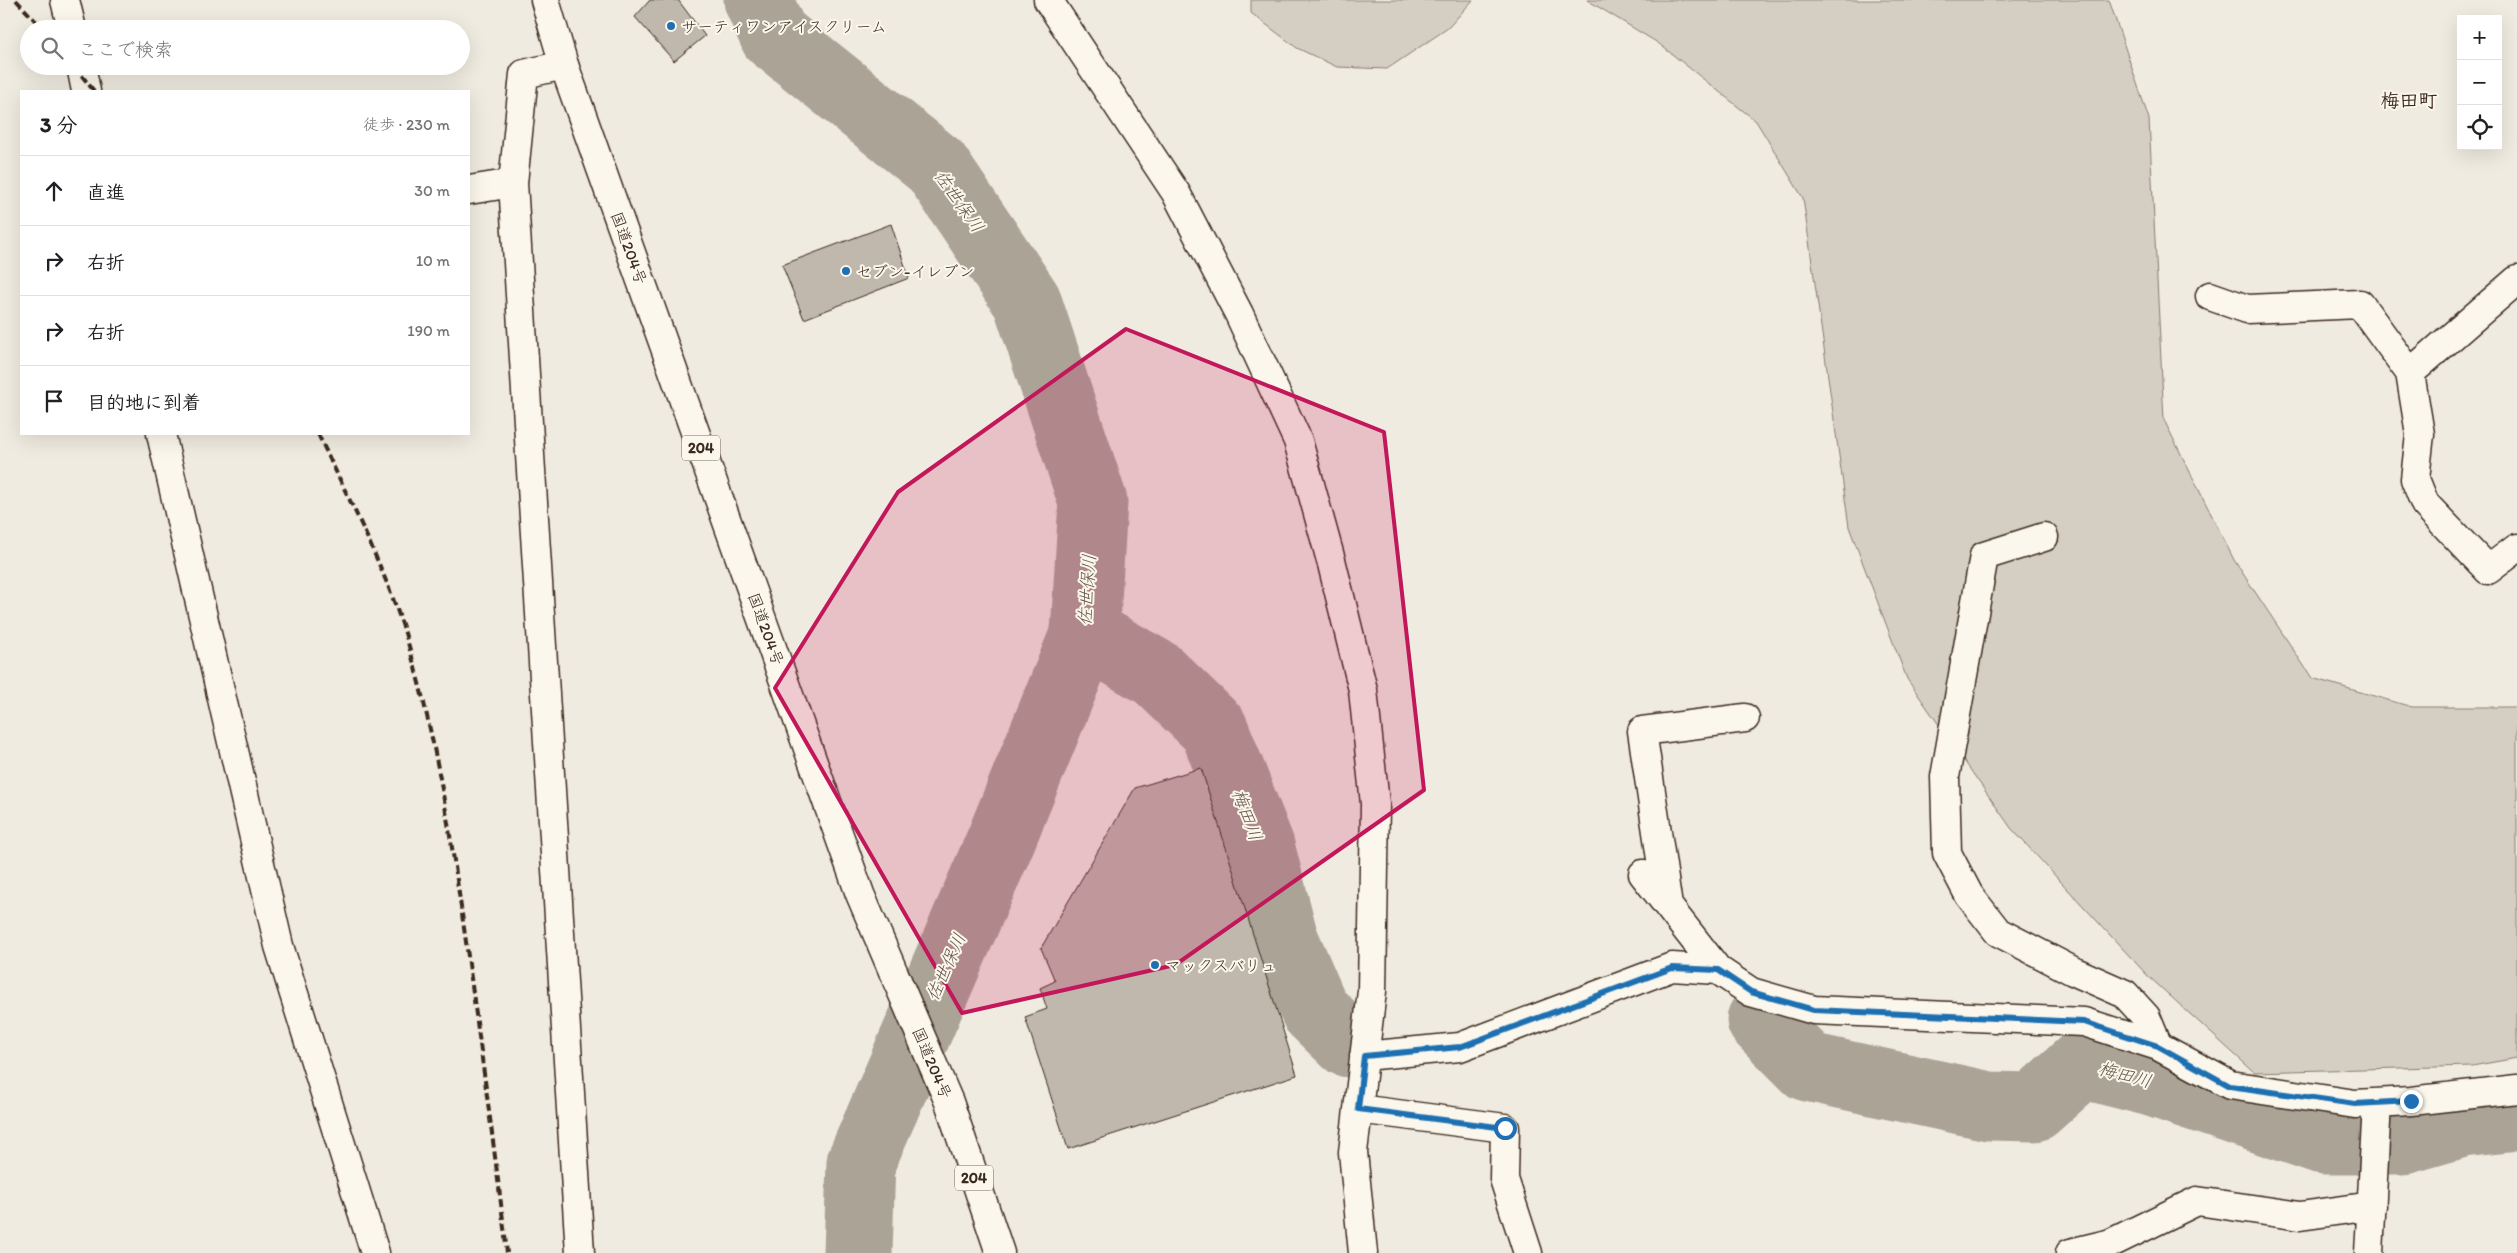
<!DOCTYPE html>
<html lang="ja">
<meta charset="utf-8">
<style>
:root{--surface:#fff;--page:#f6f6f6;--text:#202124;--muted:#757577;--line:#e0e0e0}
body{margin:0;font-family:Itim,"Klee One",sans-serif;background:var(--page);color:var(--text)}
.controls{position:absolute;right:15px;top:15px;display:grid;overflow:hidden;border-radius:0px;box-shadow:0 5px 20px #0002}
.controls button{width:45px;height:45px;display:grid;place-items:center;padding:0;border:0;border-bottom:1px solid var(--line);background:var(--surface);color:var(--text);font:25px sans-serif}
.stop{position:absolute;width:15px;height:15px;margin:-11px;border:4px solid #1f6fb2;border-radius:50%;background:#fff}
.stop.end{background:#1f6fb2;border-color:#fff;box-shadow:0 1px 5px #0008}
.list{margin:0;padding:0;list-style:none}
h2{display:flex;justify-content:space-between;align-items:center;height:65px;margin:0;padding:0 20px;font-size:21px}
h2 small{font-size:16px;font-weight:400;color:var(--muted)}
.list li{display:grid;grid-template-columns:32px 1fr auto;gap:15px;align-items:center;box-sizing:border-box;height:70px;padding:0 20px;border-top:1px solid var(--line)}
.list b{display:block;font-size:19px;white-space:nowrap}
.list em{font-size:16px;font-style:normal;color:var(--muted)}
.icon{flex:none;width:28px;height:28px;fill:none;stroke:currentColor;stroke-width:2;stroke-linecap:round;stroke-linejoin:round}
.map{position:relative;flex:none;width:2517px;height:1253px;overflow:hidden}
.search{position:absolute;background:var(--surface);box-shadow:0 5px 20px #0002;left:20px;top:20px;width:450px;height:55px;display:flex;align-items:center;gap:12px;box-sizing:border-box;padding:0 18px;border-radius:28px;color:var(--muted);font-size:19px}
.panel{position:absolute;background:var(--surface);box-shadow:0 5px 20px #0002;left:20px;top:90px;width:450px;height:345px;border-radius:0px}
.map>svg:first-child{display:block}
</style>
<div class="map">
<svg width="2517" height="1253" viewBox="0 0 2517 1253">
<rect width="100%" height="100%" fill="#f0ebe0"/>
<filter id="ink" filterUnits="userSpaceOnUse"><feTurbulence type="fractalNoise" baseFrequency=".02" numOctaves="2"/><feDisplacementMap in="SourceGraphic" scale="10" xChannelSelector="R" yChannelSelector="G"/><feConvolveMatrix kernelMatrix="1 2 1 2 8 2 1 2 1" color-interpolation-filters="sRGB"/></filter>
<g filter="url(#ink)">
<path fill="#d5cec3" stroke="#887c70" d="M 1251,0 L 1473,0 L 1448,28 L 1387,69 L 1337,67 L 1297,48 L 1251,13 Z
M 1587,0 L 2109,0 L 2149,119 L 2164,420 L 2234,560 L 2312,678 L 2412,707 L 2517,707 L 2517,1058 L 2472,1066 L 2254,1072 L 2147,975 L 2011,828 L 1907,679 L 1849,527 L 1803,198 L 1756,121 L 1658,43 Z"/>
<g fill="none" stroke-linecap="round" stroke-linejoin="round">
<path stroke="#aca397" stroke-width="69" d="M 758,0 L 774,36 L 936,166 L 1027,301 L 1093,502 L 1085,633 L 1000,842 L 861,1162 L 858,1253
M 1085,633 L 1157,674 L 1214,729 L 1260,846 L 1284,939 L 1315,1011 L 1348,1043
M 1761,1020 L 1808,1067 L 1989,1106 L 2034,1107 L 2082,1064 L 2152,1082 L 2323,1140 L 2403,1140 L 2462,1123 L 2517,1117"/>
</g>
<path fill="#c0b8ad" stroke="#3b2a1e" d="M 650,0 L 678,0 L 705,36 L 674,61 L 635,17 Z
M 891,224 L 909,278 L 804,319 L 782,265 Z
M 1201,768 L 1297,1075 L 1068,1149 L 1025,1017 L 1047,1009 L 1040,988 L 1055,981 L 1041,948 L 1135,788 Z"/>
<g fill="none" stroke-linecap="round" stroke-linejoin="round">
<defs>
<path id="minor" d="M 65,0 L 72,29
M 1048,0 L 1176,193 L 1239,314 L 1298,441 L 1332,564 L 1363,690 L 1375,804 L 1372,991 L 1353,1152 L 1363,1253
M 564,65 L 524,74 L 513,183 L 580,1253
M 81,66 L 86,91
M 469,190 L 513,183
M 2517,280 L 2410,373 L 2420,434 L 2415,479 L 2425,504 L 2488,570 L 2517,548
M 2210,296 L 2247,309 L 2360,304 L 2410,373
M 161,434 L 279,946 L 375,1253
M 2044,537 L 1984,556 L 1945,777 L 1947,853 L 1969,895 L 1998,932 L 2073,971 L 2125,994 L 2146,1017 L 2158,1046
M 1643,874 L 1718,970
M 1668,906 L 1642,731 L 1745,718
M 1364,1056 L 1460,1047 L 1672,967 L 1718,970 L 1751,992 L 1814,1010 L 2084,1022 L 2158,1046 L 2230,1085 L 2355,1104 L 2411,1101 L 2517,1089
M 1358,1109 L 1505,1128 L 1504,1179 L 1528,1253
M 2070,1253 L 2111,1243 L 2197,1201 L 2300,1216 L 2372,1206
M 2369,1253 L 2377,1103"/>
<path id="trunk" d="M 545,0 L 564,65 L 860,894 L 949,1102 L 1000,1253"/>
</defs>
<use href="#minor" stroke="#3b2a1e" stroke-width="31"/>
<use href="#trunk" stroke="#3b2a1e" stroke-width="31"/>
<use href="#minor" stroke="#fbf7ec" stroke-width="28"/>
<use href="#trunk" stroke="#fbf7ec" stroke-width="28"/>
<path stroke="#3b2a1e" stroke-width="4" stroke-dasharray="8 4" stroke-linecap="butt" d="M 16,0 L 43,29
M 74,66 L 94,91
M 318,434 C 352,506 391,579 412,657 C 439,753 453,851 467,949 C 481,1051 495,1152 507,1253"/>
</g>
</g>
<g fill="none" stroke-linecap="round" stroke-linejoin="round" filter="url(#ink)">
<path stroke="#1f6fb2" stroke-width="6" d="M 1505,1128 L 1358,1109 L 1364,1056 L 1460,1047 L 1672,968 L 1718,970 L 1751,992 L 1814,1010 L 2084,1022 L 2158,1046 L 2230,1086 L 2355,1104 L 2411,1101"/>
</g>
<path fill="#c2185b" fill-opacity="0.2" stroke="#c2185b" stroke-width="4" stroke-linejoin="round" d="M 1126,329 L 1384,432 L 1424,790 L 1175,965 L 962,1013 L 775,688 L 898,492 Z"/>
<g fill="#1f6fb2" stroke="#fbf7ec" stroke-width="2">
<circle cx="671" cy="26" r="5"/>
<circle cx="846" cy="271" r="5"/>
<circle cx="1155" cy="965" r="5"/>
</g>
<g text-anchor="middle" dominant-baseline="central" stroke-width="4" stroke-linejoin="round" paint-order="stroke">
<g fill="#fbf7ec" stroke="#75685c" stroke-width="1">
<rect x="682" y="435.5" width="38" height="25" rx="4"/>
<rect x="955" y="1165.5" width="38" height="25" rx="4"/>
</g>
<g font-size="15" font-weight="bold" fill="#3b2a1e">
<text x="701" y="448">204</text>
<text x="974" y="1178">204</text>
</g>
<g font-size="16" fill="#3b2a1e" stroke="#fbf7ec" text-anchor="start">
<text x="681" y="26">サーティワンアイスクリーム</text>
<text x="856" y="271">セブン-イレブン</text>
<text x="1165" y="965">マックスバリュ</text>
</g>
<g font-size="16" fill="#3b2a1e" stroke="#fbf7ec">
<text transform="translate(629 248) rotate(70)">国道204号</text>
<text transform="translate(766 629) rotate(70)">国道204号</text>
<text transform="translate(932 1063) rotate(67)">国道204号</text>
</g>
<g font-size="18" font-style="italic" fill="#635448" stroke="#fbf7ec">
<text transform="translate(959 201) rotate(55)">佐世保川</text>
<text transform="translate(1087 590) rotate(-86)">佐世保川</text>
<text transform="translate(1247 815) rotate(69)">梅田川</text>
<text transform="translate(946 967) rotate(-66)">佐世保川</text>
<text transform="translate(2125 1075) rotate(15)">梅田川</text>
</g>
<g font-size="19" font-weight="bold" fill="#3b2a1e" stroke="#fbf7ec">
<text x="2409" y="100">梅田町</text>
</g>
</g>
</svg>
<div class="controls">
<button>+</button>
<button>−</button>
<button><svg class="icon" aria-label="locate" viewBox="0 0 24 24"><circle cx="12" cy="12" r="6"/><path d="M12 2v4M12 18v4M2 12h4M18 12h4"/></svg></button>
</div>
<div class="stop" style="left:1505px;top:1128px"></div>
<div class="stop end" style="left:2411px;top:1101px"></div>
<div class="search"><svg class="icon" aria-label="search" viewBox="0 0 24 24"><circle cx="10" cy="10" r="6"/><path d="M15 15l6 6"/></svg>ここで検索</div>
<section class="panel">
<h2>3 分<small>徒歩 · 230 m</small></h2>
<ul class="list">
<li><svg class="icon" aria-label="ahead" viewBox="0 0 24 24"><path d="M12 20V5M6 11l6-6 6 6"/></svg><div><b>直進</b></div><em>30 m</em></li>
<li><svg class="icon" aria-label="right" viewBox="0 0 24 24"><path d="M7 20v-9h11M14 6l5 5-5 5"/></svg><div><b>右折</b></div><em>10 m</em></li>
<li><svg class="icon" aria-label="right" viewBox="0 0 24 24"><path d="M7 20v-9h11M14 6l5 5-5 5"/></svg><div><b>右折</b></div><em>190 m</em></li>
<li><svg class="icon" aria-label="arrive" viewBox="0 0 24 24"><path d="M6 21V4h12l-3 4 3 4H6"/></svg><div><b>目的地に到着</b></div></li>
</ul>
</section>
</div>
